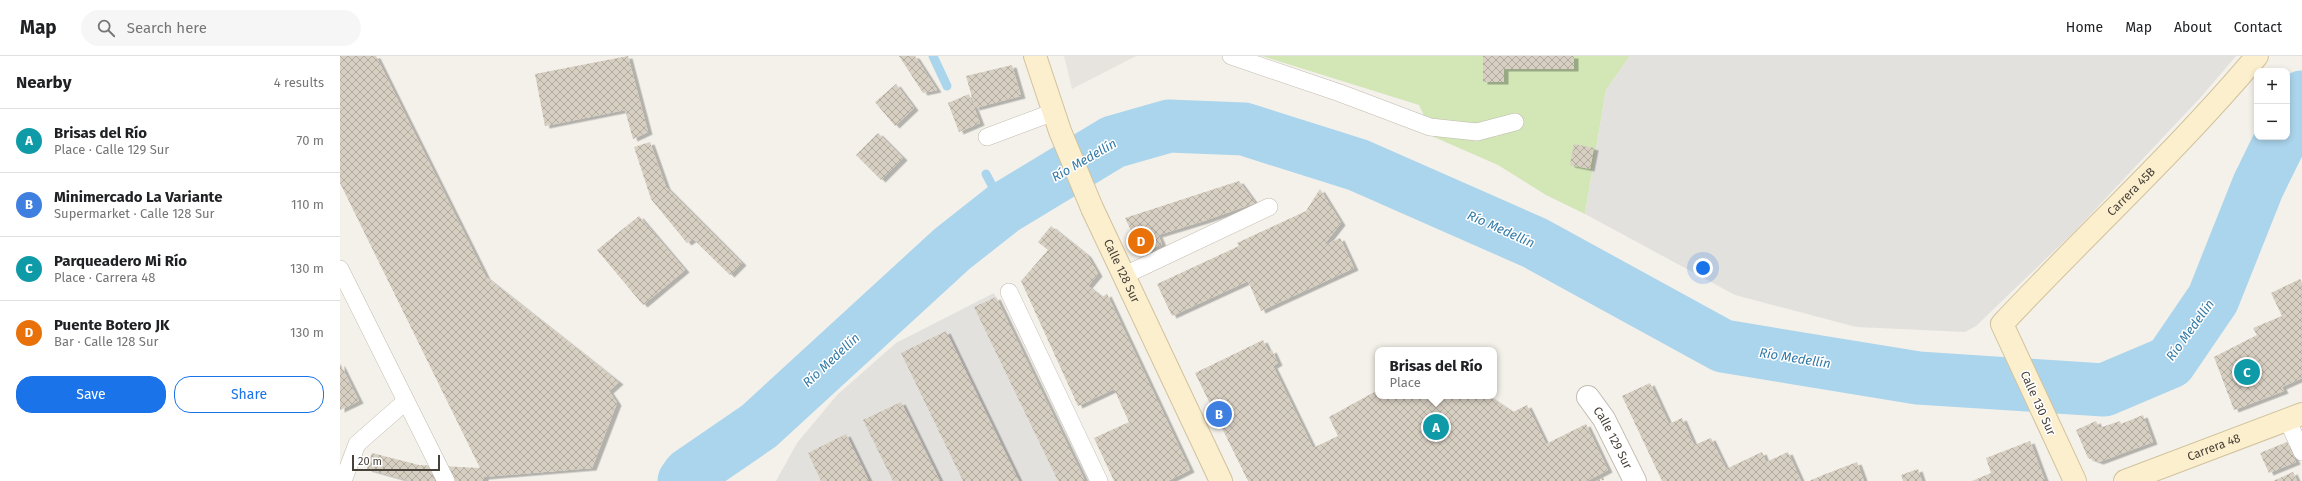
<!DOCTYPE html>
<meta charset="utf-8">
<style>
:root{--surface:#fff;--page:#f6f6f6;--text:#202124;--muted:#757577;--line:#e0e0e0;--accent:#1a73e8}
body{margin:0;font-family:"Fira Sans",sans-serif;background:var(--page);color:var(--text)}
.controls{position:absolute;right:12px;top:12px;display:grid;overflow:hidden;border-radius:8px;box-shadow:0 2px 6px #0003}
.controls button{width:36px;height:36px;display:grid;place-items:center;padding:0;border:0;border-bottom:1px solid var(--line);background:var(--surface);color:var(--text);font:20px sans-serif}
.scale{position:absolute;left:12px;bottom:10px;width:88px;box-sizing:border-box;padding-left:4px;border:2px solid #484139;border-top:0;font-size:11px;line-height:14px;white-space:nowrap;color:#484139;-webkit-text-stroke:3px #fff;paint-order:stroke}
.you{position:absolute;left:1363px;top:212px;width:14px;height:14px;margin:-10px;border:3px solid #fff;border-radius:50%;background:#1a73e8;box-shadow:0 0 0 6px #1a73e833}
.badge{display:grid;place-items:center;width:26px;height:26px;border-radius:50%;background:var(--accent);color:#fff;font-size:13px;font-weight:700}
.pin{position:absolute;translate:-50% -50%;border:2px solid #fff;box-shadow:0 1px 4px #0006}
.popup{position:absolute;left:1035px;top:291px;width:122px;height:52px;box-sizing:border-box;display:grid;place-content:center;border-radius:8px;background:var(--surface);filter:drop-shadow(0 1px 3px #0005);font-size:13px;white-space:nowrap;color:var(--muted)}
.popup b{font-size:15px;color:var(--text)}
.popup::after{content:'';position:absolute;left:50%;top:100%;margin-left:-8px;border:8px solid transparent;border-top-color:var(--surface)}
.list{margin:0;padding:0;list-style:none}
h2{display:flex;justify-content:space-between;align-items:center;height:52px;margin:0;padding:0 16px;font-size:17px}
h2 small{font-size:13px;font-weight:400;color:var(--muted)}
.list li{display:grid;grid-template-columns:26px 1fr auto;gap:12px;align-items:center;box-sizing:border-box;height:64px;padding:0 16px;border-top:1px solid var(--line)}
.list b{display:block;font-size:15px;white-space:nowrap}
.list p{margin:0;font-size:13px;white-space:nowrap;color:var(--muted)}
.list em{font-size:13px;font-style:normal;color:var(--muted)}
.actions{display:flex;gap:8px;padding:12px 16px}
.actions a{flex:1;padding:9px 0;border:1px solid var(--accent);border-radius:16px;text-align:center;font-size:14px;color:var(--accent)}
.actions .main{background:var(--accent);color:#fff}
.icon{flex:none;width:22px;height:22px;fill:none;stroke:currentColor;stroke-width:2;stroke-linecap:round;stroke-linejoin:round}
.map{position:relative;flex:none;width:1962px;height:425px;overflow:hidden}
header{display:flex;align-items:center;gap:24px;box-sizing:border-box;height:56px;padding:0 20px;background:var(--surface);border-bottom:1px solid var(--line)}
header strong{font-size:19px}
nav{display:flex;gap:22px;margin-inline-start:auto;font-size:14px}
.search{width:280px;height:36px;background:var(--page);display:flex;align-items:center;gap:10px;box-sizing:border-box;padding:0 14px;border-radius:22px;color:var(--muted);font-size:15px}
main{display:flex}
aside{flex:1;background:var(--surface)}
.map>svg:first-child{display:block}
</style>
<header>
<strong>Map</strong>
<div class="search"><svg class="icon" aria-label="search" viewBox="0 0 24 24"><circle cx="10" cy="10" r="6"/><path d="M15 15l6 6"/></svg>Search here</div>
<nav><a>Home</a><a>Map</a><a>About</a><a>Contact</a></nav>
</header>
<main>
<aside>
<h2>Nearby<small>4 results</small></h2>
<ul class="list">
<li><span class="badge" style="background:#0f9aa8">A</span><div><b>Brisas del Río</b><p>Place · Calle 129 Sur</p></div><em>70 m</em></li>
<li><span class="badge" style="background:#3f7fe0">B</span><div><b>Minimercado La Variante</b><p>Supermarket · Calle 128 Sur</p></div><em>110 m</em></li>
<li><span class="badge" style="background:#0f9aa8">C</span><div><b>Parqueadero Mi Río</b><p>Place · Carrera 48</p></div><em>130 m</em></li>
<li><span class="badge" style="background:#e8710a">D</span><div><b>Puente Botero JK</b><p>Bar · Calle 128 Sur</p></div><em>130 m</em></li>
</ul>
<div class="actions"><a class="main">Save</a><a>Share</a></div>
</aside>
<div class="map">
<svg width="1962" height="425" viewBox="0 0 1962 425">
<defs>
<pattern id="building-cross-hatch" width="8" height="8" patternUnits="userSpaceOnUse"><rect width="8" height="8" fill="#d8cfc3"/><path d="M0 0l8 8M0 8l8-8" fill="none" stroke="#b1aa9f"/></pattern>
<filter id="shadow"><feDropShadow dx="4.5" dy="2.5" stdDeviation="0" flood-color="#0004"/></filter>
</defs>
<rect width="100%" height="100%" fill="#f4f1ea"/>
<path fill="#e7e3df" d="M 724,0 L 796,0 L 732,33 Z"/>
<path fill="#d2e6b6" d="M 922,0 L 1290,0 L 1266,34 L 1245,158 L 1206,139 L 1158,109 L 1094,81 L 1079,49 Z"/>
<path fill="#e3e1de" d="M 1290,0 L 1896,0 L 1861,41 L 1734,176 L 1636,270 L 1625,276 L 1516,271 L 1395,239 L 1245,158 L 1266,34 Z
M 654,237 L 745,425 L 436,425 L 457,387 L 497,339 L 556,287 Z"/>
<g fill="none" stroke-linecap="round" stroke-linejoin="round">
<path stroke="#abd5ed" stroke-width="9" d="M 593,0 L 607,30
M 646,118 L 664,152"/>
<path stroke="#abd5ed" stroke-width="53" d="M 1947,71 L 1962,41
M 344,425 L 349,418 L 419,370 L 612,193 L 664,152 L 773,86 L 829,70 L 904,73 L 1018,109 L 1195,187 L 1383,290 L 1578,322 L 1764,334 L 1830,306 L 1873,243 L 1918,130 L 1942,81"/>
</g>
<path fill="url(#building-cross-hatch)" filter="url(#shadow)" d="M 0,0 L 36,0 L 146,221 L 279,326 L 269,335 L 277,347 L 252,412 L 144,421 L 144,425 L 70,425 L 27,413 L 32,397 L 79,409 L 140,412 L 0,127 Z
M 288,0 L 308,76 L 293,83 L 285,54 L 205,70 L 195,18 Z
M 559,0 L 575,0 L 597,34 L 583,37 Z
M 1143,0 L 1234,0 L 1234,13 L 1164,13 L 1164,26 L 1143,26 Z
M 672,9 L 681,40 L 635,52 L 626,20 Z
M 556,28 L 574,52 L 555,70 L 535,46 Z
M 629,38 L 640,67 L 619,76 L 608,47 Z
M 538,77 L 563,102 L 541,124 L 516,99 Z
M 310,86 L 326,131 L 402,207 L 390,219 L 353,183 L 347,187 L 311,143 L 294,91 Z
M 1234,88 L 1254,92 L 1250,113 L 1230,109 Z
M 899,125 L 915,147 L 864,165 L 818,179 L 822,188 L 802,198 L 785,162 Z
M 980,133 L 1001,167 L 983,190 L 1000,182 L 1014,212 L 921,255 L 908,225 L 832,260 L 817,228 L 899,190 L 897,187 L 966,155 Z
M 299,160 L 345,214 L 303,249 L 257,194 Z
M 711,170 L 747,199 L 758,218 L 748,230 L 762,241 L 767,238 L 850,414 L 828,425 L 774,425 L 754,382 L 789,366 L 774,333 L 738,350 L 681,225 L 708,194 L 698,186 Z
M 1960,223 L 1962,227 L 1962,322 L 1942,331 L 1944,335 L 1894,354 L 1874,301 L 1917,279 L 1913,272 L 1942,260 L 1931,237 Z
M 656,241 L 745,425 L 718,425 L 634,251 Z
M 606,275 L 679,425 L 623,425 L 561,297 Z
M 923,284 L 929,296 L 932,294 L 938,307 L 933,310 L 973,392 L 998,380 L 989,361 L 1038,334 L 1038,340 L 1149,340 L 1173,356 L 1187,349 L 1206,388 L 1246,368 L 1268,414 L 1247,425 L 908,425 L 855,317 Z
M 0,307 L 19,345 L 0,354 Z
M 1310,327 L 1329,368 L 1342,362 L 1354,389 L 1371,382 L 1386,413 L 1422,396 L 1426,406 L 1448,396 L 1461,425 L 1322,425 L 1282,340 Z
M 561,346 L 600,425 L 553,425 L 523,364 Z
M 1803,359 L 1813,386 L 1759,406 L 1748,402 L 1736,374 L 1756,365 L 1759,372 L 1780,365 L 1781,368 Z
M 506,378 L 529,425 L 481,425 L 468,397 Z
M 1690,385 L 1705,425 L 1632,425 L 1651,417 L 1646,402 Z
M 1947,386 L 1956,406 L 1929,417 L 1920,397 Z
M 1517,406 L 1524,425 L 1469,425 L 1483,419 Z
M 1578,413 L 1582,425 L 1563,425 L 1561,419 Z
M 1953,416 L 1957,425 L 1933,425 Z"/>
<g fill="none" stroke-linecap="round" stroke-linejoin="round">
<defs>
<path id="lane" d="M 891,0 L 1000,37 L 1090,71 L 1137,76 L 1175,66
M 647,81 L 714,56
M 0,213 L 106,425
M 785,219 L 929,151
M 669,236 L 759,425
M 1947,363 L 1962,396
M 3,425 L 17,388 L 66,345"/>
<g id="street">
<path id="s1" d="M 1248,341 L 1264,363 L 1295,425"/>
</g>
<g id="secondary">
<path id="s2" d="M 695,0 L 720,75 L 752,152 L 881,425"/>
<path id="s3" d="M 1735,425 L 1662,268 C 1746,178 1838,94 1917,0"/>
<path id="s4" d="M 1785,425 L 1962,358"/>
</g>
</defs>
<use href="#lane" stroke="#c2bbb0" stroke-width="18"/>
<use href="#street" stroke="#c2bbb0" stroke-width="24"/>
<use href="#secondary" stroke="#d1c29c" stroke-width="24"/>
<path stroke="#c1b39f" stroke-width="2.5" stroke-dasharray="2 2" stroke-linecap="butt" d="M 1258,425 L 1265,422"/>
<use href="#lane" stroke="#fff" stroke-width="17"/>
<use href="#street" stroke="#fff" stroke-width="22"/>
<use href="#secondary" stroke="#fcefcd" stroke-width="22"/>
</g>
<g text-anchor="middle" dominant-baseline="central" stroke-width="3" stroke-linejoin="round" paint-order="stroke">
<g font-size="12" fill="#484139" stroke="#fff">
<text stroke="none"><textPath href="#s3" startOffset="358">Carrera 45B</textPath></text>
<text stroke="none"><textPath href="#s2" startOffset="232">Calle 128 Sur</textPath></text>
<text transform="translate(1698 347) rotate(66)">Calle 130 Sur</text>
<text stroke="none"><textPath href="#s1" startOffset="48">Calle 129 Sur</textPath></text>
<text stroke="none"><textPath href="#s4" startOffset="95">Carrera 48</textPath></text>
</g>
<g font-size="13" font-style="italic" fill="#347ba7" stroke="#fff">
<text transform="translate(744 104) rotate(-30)">Río Medellín</text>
<text transform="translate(1161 173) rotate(24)">Río Medellín</text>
<text transform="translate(1850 274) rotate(-54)">Río Medellín</text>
<text transform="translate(1455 302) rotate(9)">Río Medellín</text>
<text transform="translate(491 304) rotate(-43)">Río Medellín</text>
</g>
</g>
</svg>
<div class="controls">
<button>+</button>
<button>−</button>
</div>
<div class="scale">20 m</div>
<div class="you"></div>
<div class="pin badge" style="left:1096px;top:371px;background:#0f9aa8">A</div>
<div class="popup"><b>Brisas del Río</b>Place</div>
<div class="pin badge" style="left:879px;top:358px;background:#3f7fe0">B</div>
<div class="pin badge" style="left:1907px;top:316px;background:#0f9aa8">C</div>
<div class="pin badge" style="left:801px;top:185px;background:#e8710a">D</div>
</div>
</main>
